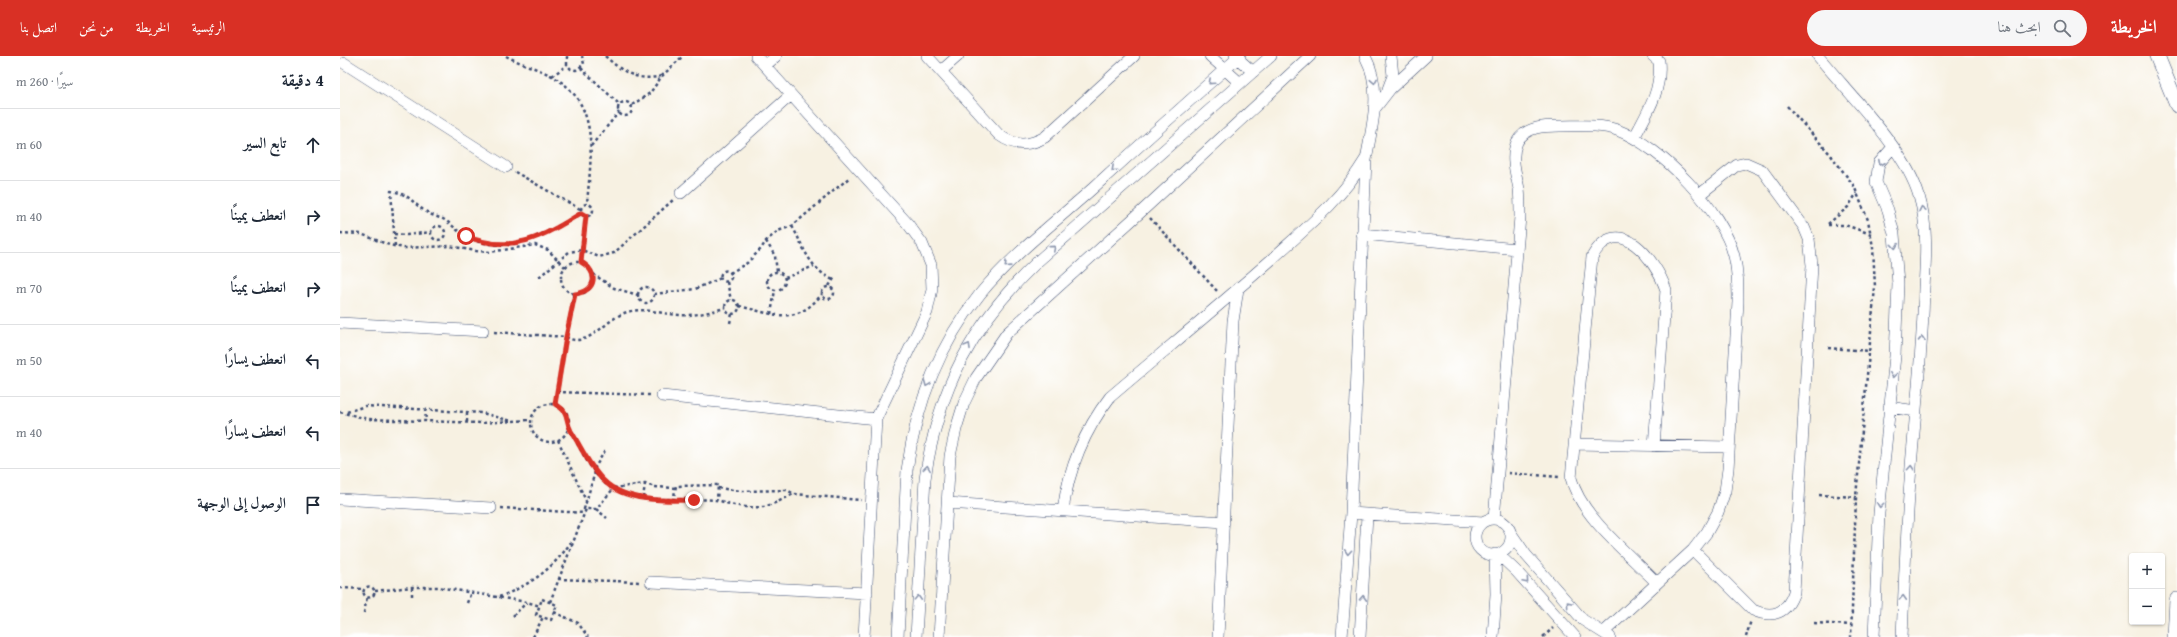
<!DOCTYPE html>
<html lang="ar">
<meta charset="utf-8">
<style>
:root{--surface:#fff;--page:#f6f6f7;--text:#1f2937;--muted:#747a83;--line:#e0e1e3;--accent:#d93025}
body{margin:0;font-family:"Gentium Book Plus",Amiri,serif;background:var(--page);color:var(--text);direction:rtl}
.controls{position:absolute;right:12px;bottom:12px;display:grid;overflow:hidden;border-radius:4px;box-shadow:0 1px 3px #0004}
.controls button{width:36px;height:36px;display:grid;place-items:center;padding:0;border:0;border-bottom:1px solid var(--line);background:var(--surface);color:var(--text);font:20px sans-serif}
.stop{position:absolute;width:12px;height:12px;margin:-9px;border:3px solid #d93025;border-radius:50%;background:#fff}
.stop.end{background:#d93025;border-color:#fff;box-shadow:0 1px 4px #0008}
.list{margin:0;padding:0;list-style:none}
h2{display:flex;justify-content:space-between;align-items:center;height:52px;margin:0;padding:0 16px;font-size:17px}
h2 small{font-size:13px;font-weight:400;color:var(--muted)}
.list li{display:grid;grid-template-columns:26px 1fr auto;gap:12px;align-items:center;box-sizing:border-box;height:72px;padding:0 16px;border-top:1px solid var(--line)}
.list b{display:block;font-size:15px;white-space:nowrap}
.list em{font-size:13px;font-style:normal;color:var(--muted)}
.icon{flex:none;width:22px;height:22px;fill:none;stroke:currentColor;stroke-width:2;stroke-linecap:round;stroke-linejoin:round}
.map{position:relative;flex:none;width:1837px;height:581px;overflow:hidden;direction:ltr}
header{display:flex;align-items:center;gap:24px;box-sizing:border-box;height:56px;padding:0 20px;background:var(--accent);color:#fff}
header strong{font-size:19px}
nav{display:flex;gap:22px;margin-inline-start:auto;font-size:14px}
.search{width:280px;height:36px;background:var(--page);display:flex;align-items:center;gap:10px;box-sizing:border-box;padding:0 14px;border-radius:22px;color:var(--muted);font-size:15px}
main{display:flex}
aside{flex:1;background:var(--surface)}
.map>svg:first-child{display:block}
</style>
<header>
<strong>الخريطة</strong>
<div class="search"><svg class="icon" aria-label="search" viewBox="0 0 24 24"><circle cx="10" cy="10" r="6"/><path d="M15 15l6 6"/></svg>ابحث هنا</div>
<nav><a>الرئيسية</a><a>الخريطة</a><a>من نحن</a><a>اتصل بنا</a></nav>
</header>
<main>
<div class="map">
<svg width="1837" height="581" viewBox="0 0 1837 581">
<rect width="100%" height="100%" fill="#fff"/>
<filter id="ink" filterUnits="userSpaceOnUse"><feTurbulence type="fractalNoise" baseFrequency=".025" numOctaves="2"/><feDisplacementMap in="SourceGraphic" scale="8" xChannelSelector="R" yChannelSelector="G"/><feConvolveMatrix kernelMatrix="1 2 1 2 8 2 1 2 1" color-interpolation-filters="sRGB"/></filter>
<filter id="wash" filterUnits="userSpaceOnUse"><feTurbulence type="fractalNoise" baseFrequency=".012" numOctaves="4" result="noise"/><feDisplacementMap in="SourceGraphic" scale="16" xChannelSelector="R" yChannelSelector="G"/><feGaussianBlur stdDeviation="0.9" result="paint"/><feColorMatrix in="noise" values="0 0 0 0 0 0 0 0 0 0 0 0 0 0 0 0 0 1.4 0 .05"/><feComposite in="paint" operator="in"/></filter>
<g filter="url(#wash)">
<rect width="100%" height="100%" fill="#f7f1e2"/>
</g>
<g filter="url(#ink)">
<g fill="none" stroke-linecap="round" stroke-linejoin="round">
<defs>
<path id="street" d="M 416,0 L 568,168 L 582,187 L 591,209 L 592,233 L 587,256 L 536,363 L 524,581
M 587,0 L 659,79 C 674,90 688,91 705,81 L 794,0
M 870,0 L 900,27
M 895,0 L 913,16
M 1478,0 C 1509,38 1566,94 1579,140 C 1588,170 1586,201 1584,232 C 1583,281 1578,328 1574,377 C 1567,445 1565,513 1562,581
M 4,7 L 166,111
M 425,10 L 436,0
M 601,15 L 618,0
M 1048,33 L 1053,20 L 1051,0
M 1036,51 L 1050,33 L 1086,0
M 1294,82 C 1307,57 1322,35 1319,5 L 1313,0
M 341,137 L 451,39
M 1022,178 L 1177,193
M 0,267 L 143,275
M 322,340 L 536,363
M 1549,351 L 1576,355
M 1234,388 L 1389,391
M 1314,390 L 1326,234 C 1316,204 1278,154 1252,201 L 1231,422 C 1241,461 1289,498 1317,527
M 0,443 L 151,452
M 608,447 L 884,466
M 723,454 C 729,411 744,375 770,341 C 824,295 879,250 932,203 C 966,172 1001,144 1025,104
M 1011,457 L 1143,466
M 1154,463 L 1180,161 C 1180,152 1180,142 1179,133 C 1176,117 1170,102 1177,86 C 1186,70 1205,70 1220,70 C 1239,70 1260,68 1277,74 C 1321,90 1383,155 1394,200 C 1398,215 1398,230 1398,246 L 1388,413 L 1385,435 L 1378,456 L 1367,476 L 1353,494 L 1264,576
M1135 481a18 18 0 1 1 36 0a18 18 0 1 1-36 0Z
M 1170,476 L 1186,499 L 1243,564 L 1270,581
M 1353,494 L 1413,554 C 1433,563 1447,557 1454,536 L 1472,209 L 1469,183 L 1464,171 L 1422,114 L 1406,107 L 1397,109 L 1359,139
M 1158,498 L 1177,516 L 1235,581
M 311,526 L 527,537
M 558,581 L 567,414 C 576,349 598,290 640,238 C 672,199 714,167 752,133 C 801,88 850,44 900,0
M 576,581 L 585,423 C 598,332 633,267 698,205 L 931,0
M 599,581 L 610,400 L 616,373 L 624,347 L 636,322 L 667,277 L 803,154 L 970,0
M 878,581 L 893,265 L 898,233
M 1002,581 L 1011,457 L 1026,104 C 1032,69 1043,34 1025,0
M 1020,581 L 1027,459
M 1153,581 L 1156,538 L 1155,498
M 1534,581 L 1539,457 L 1555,300 L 1558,228 L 1554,178 L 1548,154 L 1536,126 L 1539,107 L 1553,91"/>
<path id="secondary" d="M 1817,0 L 1837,49
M 1835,581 L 1837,544"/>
</defs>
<use href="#street" stroke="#3c4c72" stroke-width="12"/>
<use href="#secondary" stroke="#3c4c72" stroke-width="16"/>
<path stroke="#3c4c72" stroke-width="2.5" stroke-dasharray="3 3" stroke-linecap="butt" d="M 166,0 C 181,8 197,12 212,20 C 261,47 251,101 247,147
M 227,0 L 227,9 L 231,13 L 236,14 L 244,8 L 242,0
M 265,0 C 282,16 298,26 321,20
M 241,12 L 279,48
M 212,20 L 227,9
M278 53a7 7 0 1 1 14 0a7 7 0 1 1-14 0Z
M 292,49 L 310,37 L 322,20 L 343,0
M 1447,50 L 1490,98 L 1514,130 L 1528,164 L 1533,191 L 1535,231 L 1516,441 L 1511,581
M 251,90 L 279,56
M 175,116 L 240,153
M241 154a6 6 0 1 1 12 0a6 6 0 1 1-12 0Z
M 810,162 L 877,235
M 1488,168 L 1508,151 L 1517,137
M 1488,169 L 1505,169 L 1531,178
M 452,170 C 465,193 468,211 493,224
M91 177a7 7 0 1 1 14 0a7 7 0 1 1-14 0Z
M 0,177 L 21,178 L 49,189 L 64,192 L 109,190 L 136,195 L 150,196 L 195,189 L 208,194 L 225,211
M 54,178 L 67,179 L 91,176
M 426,185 L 435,200 L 437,216
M 55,190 L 51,135 C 71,138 72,148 87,156 C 92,160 98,161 103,163 C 112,168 117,175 125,180 C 167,201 206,179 241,157
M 241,205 L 246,160
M221 222a16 16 0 1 1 32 0a16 16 0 1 1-32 0Z
M380.5 220a5.5 5.5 0 1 1 11 0a5.5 5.5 0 1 1-11 0Z
M427 225a9 9 0 1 1 18 0a9 9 0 1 1-18 0Z
M 390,217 L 407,207 L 421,193 L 426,185 L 438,175 L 452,170 L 510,121
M 253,218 L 274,232 L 298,239
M 199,221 L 229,196 L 242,194 L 259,201 L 274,197 L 333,144
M 445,222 L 474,210
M 387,226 L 391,244
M 489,230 L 495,221
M482 237a6 6 0 1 1 12 0a6 6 0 1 1-12 0Z
M298 239a8 8 0 1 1 16 0a8 8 0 1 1-16 0Z
M 314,238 L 355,233 L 381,222
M385 251a7 7 0 1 1 14 0a7 7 0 1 1-14 0Z
M 399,250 C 434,258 455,271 482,238
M 431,258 L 435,234
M 390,267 L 392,258
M 154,276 L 226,281 C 248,294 266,262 287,256 C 305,251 322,258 339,259 C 355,260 370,256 385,252
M 1488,292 L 1530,295
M 217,336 L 310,339
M191 367a19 19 0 1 1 38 0a19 19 0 1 1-38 0Z
M 215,348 L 226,281 L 235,238
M 85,353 L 86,365
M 0,356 L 28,363 L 141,367 L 190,364
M 7,356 L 25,350 L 142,357 L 172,365
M 127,366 L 127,356
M 229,371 C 239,388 248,411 263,425 C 293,452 340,441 375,444 C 380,444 385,447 390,448 C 400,451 412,452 423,451 C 433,449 445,442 454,438
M 218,384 L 246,445
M 254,413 L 266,393
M 255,416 L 244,453 L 256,453 L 274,432 L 305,428 L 315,431 L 336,432
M 1168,417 L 1219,421
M 378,432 L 401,435 L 447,434 L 454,438 L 521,444
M 1479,439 L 1516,441
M 303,442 L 305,428
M 333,445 L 336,430 L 378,429 L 377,444
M 161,452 L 245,457
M 256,453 L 267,462
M 218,523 L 300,526
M23.5 536a5.5 5.5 0 1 1 11 0a5.5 5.5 0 1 1-11 0Z
M 72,531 L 72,543
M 0,532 L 24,533
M 35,535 L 72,531 L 98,531 L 187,546 L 200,550
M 159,541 C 190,529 213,513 231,486
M 202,543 L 217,549 L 211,564 L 196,559 Z
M 210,546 L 246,453
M 127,547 L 131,536
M 214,556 L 238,567 L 248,581
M 24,557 L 27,541
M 173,560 L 187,546
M 1474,567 L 1511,569
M 193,581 L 203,561
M 1203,581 L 1213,572
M 1406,581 L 1411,564"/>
<use href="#street" stroke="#fff" stroke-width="11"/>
<use href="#secondary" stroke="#fff" stroke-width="15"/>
</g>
<defs><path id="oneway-chevron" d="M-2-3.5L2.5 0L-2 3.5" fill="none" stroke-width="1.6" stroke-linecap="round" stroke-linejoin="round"/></defs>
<g stroke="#8d97ae">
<use href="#oneway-chevron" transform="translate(1034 25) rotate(79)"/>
<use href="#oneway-chevron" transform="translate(871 26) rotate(138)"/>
<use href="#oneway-chevron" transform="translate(1541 107) rotate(117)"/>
<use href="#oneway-chevron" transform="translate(774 113) rotate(138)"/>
<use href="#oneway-chevron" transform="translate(1582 153) rotate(-102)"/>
<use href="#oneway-chevron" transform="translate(1555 190) rotate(84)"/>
<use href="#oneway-chevron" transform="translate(713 192) rotate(-41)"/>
<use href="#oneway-chevron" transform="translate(667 209) rotate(136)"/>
<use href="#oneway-chevron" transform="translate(1582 283) rotate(-88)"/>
<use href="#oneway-chevron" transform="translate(628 290) rotate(-60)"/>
<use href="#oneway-chevron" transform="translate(1553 319) rotate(97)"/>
<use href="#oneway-chevron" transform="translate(587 328) rotate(112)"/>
<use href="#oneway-chevron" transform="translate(587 412) rotate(-82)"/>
<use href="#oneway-chevron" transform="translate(1571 412) rotate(-86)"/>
<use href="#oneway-chevron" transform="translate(1540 449) rotate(95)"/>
<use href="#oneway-chevron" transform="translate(1008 496) rotate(94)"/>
<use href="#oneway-chevron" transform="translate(1186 525) rotate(49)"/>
<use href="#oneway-chevron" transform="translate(578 542) rotate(-87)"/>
<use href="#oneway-chevron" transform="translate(1023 542) rotate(-87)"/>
<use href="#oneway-chevron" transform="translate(1563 542) rotate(-87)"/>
<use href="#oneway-chevron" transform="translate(1229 548) rotate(-131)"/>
</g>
</g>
<g fill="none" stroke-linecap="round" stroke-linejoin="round" filter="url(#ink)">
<path stroke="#d93025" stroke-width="5" d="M 126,180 C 171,199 203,181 241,157 L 246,160 L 241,206 C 259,216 257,235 235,238 L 226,281 L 215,348 C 231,357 224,362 231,375 C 241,391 249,410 263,424 C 284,446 326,445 354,444"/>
</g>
</svg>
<div class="controls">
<button>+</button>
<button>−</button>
</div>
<div class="stop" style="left:126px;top:180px"></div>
<div class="stop end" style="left:354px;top:444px"></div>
</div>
<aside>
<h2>4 دقيقة<small>سيرًا · 260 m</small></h2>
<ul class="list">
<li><svg class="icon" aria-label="ahead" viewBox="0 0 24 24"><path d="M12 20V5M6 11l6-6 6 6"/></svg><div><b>تابع السير</b></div><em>60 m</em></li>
<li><svg class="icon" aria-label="right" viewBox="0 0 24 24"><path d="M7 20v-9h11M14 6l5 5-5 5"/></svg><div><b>انعطف يمينًا</b></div><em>40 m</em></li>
<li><svg class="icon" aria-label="right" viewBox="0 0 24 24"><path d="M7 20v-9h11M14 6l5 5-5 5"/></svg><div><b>انعطف يمينًا</b></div><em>70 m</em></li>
<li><svg class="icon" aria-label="left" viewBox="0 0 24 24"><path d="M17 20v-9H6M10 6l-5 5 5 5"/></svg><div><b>انعطف يسارًا</b></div><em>50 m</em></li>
<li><svg class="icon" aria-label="left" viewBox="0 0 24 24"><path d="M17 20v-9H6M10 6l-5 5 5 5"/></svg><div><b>انعطف يسارًا</b></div><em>40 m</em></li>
<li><svg class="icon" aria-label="arrive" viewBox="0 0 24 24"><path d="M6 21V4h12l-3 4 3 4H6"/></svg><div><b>الوصول إلى الوجهة</b></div></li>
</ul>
</aside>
</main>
